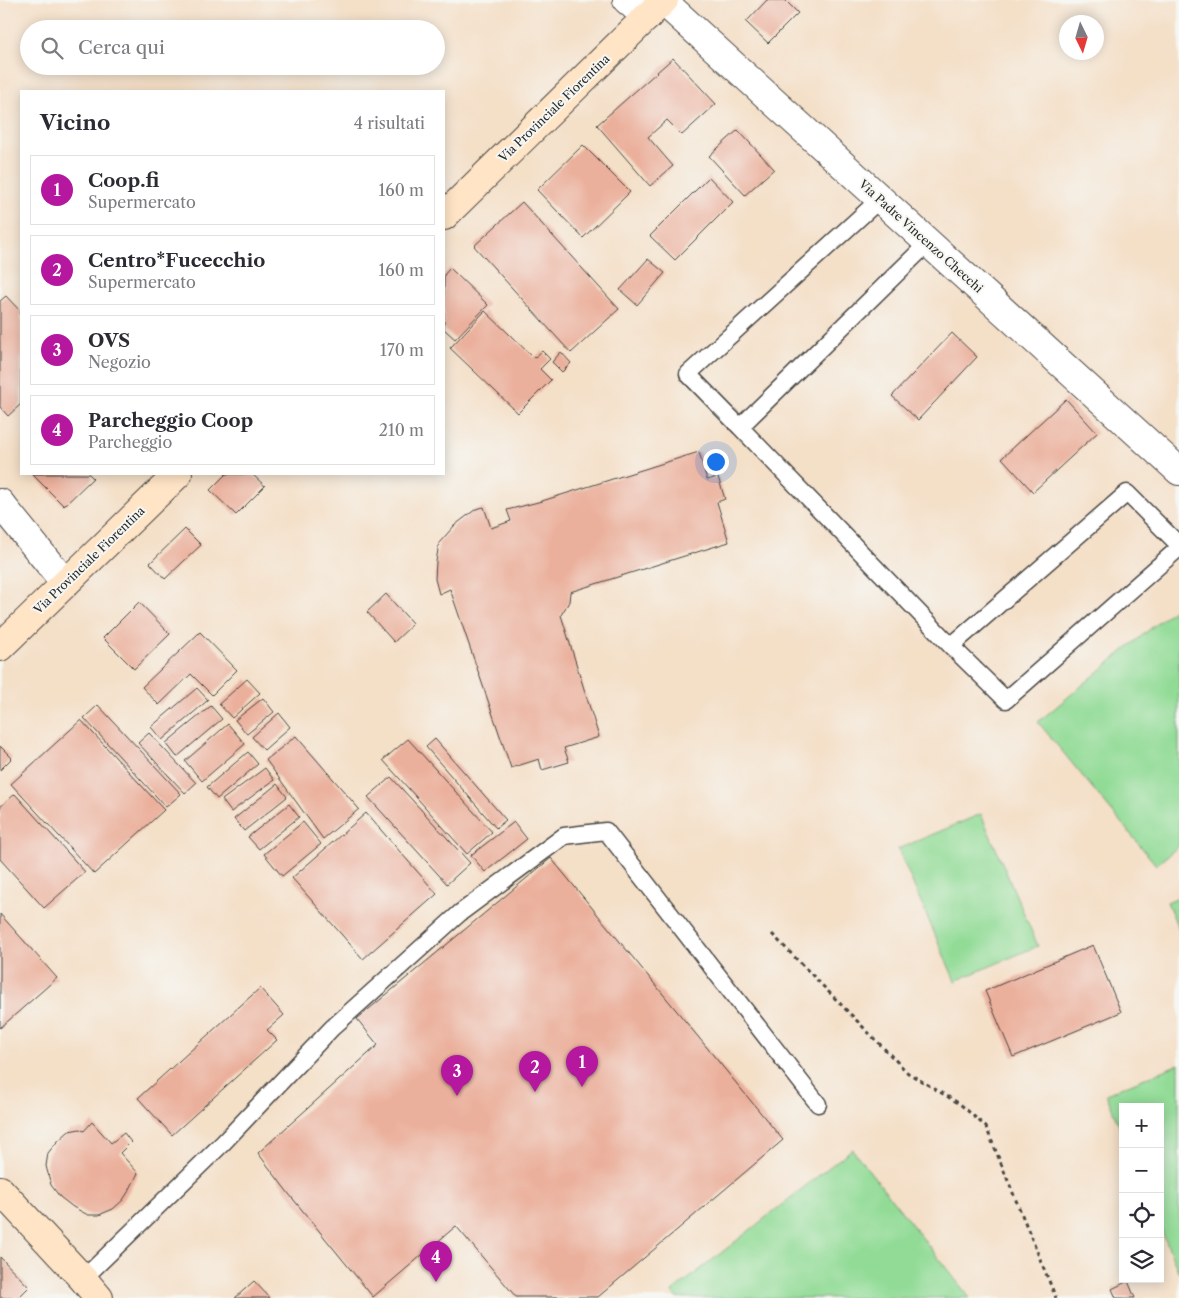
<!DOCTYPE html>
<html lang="it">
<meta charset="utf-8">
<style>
:root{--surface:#fff;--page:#f7f7f7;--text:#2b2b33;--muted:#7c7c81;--line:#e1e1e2;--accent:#b5179e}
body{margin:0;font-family:"Libre Caslon Text",serif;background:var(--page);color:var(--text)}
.controls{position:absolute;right:15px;bottom:15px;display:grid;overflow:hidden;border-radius:0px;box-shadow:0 2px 12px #0003}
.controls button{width:45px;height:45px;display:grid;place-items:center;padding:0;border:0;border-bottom:1px solid var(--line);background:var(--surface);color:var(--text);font:25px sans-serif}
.compass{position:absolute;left:1059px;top:15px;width:45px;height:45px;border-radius:50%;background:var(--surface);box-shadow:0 2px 12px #0003;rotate:175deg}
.you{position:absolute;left:715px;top:461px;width:18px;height:18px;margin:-12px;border:4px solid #fff;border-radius:50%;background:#1a73e8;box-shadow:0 0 0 8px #1a73e833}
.badge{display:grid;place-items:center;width:32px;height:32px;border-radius:50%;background:var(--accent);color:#fff;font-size:16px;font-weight:700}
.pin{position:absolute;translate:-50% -41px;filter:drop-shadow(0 1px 2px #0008)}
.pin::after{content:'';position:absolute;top:26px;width:18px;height:15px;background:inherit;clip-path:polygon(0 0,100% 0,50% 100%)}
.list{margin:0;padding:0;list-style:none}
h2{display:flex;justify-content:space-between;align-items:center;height:65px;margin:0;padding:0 20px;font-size:21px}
h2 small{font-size:16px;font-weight:400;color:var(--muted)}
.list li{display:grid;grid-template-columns:32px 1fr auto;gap:15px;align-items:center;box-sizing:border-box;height:70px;margin:0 10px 10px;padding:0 10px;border:1px solid var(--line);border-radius:0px}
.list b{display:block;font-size:19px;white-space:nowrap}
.list p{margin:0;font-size:16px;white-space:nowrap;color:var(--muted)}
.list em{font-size:16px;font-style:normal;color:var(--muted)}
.icon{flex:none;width:28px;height:28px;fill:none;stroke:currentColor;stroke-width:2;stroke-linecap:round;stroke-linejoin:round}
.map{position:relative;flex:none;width:1179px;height:1298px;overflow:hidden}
.search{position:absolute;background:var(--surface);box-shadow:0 2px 12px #0003;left:20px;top:20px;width:425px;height:55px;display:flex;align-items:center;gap:12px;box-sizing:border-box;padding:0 18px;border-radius:28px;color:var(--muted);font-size:19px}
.panel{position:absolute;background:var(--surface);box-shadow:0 2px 12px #0003;left:20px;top:90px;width:425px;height:385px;border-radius:0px}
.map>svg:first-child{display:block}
</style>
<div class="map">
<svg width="1179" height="1298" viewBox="0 0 1179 1298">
<rect width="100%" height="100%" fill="#f6f6f2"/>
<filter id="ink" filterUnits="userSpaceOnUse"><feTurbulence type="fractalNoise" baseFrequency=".02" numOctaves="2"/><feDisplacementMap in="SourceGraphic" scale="10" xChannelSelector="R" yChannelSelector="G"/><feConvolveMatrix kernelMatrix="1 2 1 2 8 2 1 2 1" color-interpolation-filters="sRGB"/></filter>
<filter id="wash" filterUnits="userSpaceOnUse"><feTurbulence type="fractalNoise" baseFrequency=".0096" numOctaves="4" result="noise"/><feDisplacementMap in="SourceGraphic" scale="20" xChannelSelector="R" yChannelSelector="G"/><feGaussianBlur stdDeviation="1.12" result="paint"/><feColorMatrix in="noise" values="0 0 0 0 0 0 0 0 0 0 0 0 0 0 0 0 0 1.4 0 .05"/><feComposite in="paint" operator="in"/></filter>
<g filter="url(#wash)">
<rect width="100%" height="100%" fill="#f4dfc7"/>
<path fill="#92db96" stroke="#5e8360" d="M 1179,605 L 1179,846 L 1156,865 L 1038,722 Z
M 981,814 L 1038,946 L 955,981 L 898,849 Z
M 1179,897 L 1179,930 L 1167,902 Z
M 1179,1064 L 1179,1273 L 1160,1227 L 1160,1107 L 1123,1107 L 1123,1135 L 1106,1094 Z
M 852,1149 L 970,1298 L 677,1298 L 672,1292 Z"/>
<g id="blocks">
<path fill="#ebb09c" d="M 767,0 L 785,0 L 798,13 L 768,43 L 746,22 Z
M 673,58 L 716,104 L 682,135 L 667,120 L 648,137 L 673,166 L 650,186 L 597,125 Z
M 738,130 L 774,169 L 745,195 L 709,156 Z
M 583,145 L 630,192 L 583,238 L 537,190 Z
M 709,177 L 733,202 L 675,260 L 650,236 Z
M 522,202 L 619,309 L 571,353 L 474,246 Z
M 648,259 L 665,273 L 637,305 L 620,290 Z
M 450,268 L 488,305 L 455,339 L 444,329 L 444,275 Z
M 6,296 L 21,312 L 21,359 L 20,361 L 21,362 L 21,404 L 8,416 L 0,407 L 0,301 Z
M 485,311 L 534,358 L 542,351 L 550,359 L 540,369 L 551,380 L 518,413 L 450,348 Z
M 952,333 L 977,357 L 918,420 L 892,396 Z
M 561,352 L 571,363 L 562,372 L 552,362 Z
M 1066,399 L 1097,433 L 1033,492 L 1002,458 Z
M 699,452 L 707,480 L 718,477 L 725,499 L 717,502 L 729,542 L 570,592 L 569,602 L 561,615 L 599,737 L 564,748 L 569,762 L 542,770 L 539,759 L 511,768 L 450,589 L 439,594 L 435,579 L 436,562 L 439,543 L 455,525 L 476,509 L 484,507 L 491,528 L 511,521 L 507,510 L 542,501 Z
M 32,474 L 89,474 L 93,478 L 64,506 Z
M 226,474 L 252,474 L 265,486 L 236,515 L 210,490 Z
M 185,529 L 201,545 L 165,579 L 150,563 Z
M 386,594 L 413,624 L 394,642 L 367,612 Z
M 139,602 L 170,634 L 134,669 L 103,638 Z
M 200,632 L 237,670 L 212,695 L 191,674 L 159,705 L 142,687 Z
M 247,679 L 260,693 L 232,718 L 219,704 Z
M 197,688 L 208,700 L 162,740 L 151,727 Z
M 263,698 L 274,712 L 247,734 L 235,720 Z
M 98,705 L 181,794 L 166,807 L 84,718 Z
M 211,706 L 222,719 L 177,757 L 166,743 Z
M 279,713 L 290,727 L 264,750 L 252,737 Z
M 81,720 L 164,810 L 94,874 L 11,784 Z
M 228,724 L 245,744 L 202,781 L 185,761 Z
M 149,733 L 196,783 L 185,793 L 138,743 Z
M 296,736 L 359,809 L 323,839 L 266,760 Z
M 408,739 L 492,832 L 467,854 L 383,760 Z
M 435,739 L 506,820 L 496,828 L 426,747 Z
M 0,746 L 12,758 L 0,770 Z
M 248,752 L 258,764 L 217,799 L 207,787 Z
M 265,768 L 274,780 L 231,812 L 222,800 Z
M 391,777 L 470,863 L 447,884 L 368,797 Z
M 277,784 L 287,797 L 244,831 L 234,819 Z
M 15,794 L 85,872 L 44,908 L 0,859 L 0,807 Z
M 289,804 L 299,817 L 259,849 L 248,837 Z
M 366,813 L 437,894 L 363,959 L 292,878 Z
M 303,822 L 321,844 L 282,876 L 264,854 Z
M 514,822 L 527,839 L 485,872 L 471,855 Z
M 551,858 L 783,1140 L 598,1297 L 516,1297 L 456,1226 L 373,1297 L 289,1194 L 258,1153 L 378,1045 L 357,1019 Z
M 0,914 L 57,978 L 0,1028 Z
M 1093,945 L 1121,1012 L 1013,1057 L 985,991 Z
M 260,988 L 284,1015 L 267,1030 L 277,1040 L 172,1135 L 138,1098 Z
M 92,1122 L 111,1143 L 124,1133 L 131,1142 L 120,1153 L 138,1173 L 130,1189 L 123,1200 L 113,1209 L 99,1215 L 88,1215 L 73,1207 L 60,1197 L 51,1185 L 46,1166 L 48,1153 L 57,1142 L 69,1131 L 80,1129 L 84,1131 Z
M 0,1257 L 29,1287 L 18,1298 L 0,1298 Z
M 254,1281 L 270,1298 L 235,1298 Z
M 1128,1281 L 1135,1298 L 1116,1298 L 1112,1289 Z"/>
</g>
</g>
<g filter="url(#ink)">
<use href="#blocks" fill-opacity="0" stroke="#494642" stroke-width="1"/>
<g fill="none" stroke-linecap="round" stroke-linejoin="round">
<defs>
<path id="service" d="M 880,199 L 688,374 L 740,427 L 928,243
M 740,427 L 951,646 L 1006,700 L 1179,548
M 951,646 L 1127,493 L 1179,545
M 83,1279 L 223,1143 L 332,1028 L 460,913 L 564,836 L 606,831 L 818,1104"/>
<path id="minor" d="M 627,0 L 647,17
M 663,1 L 1179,471
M 0,503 L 65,583"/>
<path id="secondary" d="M 444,216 L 664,0
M 0,647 L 178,474
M 0,1190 L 83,1279 L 99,1298"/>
</defs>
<use href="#service" stroke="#494642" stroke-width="19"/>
<use href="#minor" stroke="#494642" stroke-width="30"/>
<use href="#secondary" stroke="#494642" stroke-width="30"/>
<path stroke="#494642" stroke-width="3" stroke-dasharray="4 4" stroke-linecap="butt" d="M 772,934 L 908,1073 L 960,1104 L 986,1127 L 1056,1298
M 555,1298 L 555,1297"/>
<use href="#service" stroke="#fff" stroke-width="16"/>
<use href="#minor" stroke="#fff" stroke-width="28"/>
<use href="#secondary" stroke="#ffe4c6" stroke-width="28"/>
</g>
</g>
<g text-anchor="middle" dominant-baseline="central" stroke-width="4" stroke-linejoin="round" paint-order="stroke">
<g font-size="12" fill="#2b2b2b" stroke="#f6f6f2">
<text transform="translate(554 108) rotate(-44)">Via Provinciale Fiorentina</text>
<text transform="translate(921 236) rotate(42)">Via Padre Vincenzo Checchi</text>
<text transform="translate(89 560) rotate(-44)">Via Provinciale Fiorentina</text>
</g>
</g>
</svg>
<div class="controls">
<button>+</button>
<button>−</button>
<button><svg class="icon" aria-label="locate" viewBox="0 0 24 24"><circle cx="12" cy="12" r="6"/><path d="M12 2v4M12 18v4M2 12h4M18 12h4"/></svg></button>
<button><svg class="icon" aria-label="layers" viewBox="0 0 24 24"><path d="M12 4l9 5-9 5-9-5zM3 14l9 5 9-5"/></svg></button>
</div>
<svg class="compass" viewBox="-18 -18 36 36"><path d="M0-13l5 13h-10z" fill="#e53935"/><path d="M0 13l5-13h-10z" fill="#7c7c81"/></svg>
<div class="you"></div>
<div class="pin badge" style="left:582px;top:1087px">1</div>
<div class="pin badge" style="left:535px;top:1092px">2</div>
<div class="pin badge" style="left:457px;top:1096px">3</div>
<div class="pin badge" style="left:436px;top:1282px">4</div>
<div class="search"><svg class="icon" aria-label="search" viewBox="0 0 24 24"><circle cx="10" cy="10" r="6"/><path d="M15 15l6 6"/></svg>Cerca qui</div>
<section class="panel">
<h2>Vicino<small>4 risultati</small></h2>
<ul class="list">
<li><span class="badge">1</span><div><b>Coop.fi</b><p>Supermercato</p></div><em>160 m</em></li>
<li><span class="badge">2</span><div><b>Centro*Fucecchio</b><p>Supermercato</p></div><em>160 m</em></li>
<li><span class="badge">3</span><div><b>OVS</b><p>Negozio</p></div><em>170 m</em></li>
<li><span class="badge">4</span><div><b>Parcheggio Coop</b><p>Parcheggio</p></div><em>210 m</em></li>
</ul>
</section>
</div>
